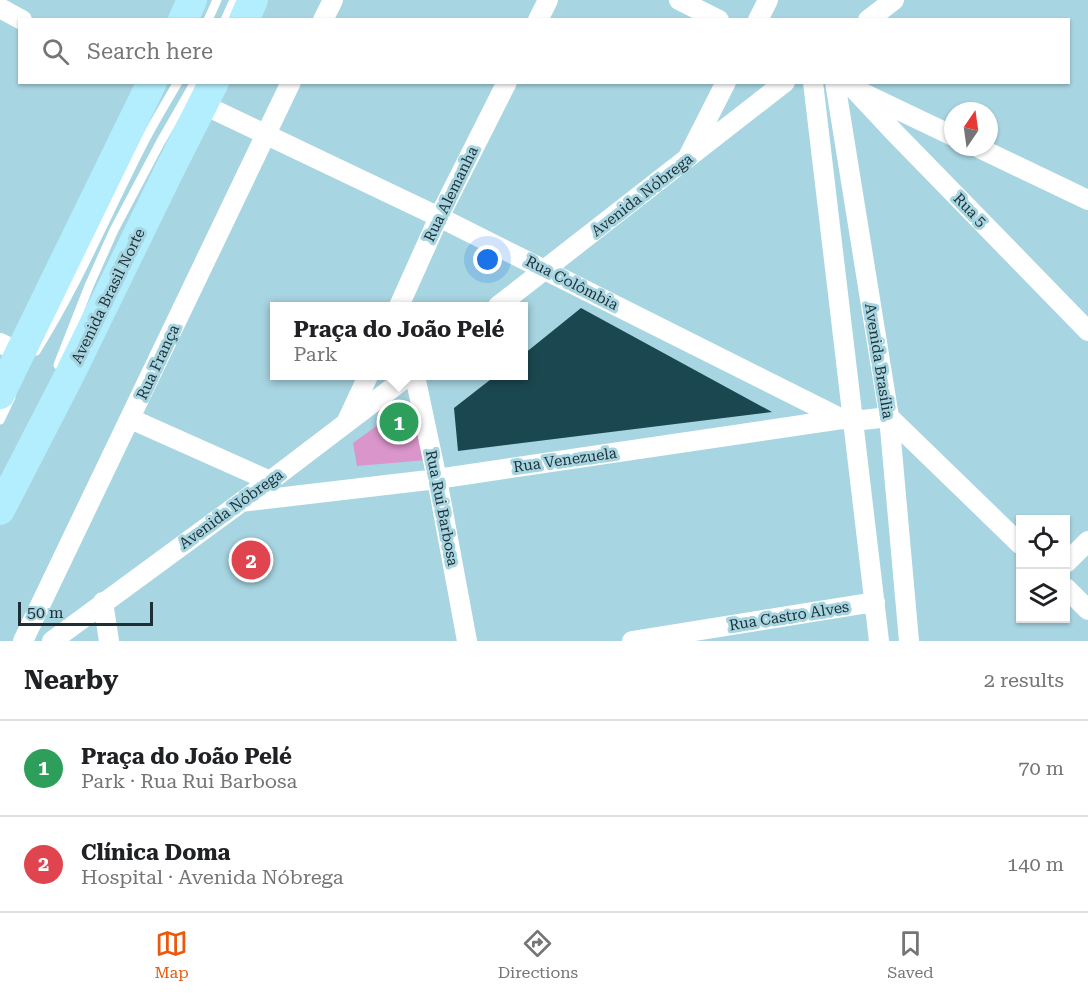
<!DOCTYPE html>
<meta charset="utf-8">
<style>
:root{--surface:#fff;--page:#f6f6f6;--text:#202124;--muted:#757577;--line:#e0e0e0;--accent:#ea580c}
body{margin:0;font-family:"Roboto Serif",serif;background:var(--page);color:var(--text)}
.controls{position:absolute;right:18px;bottom:18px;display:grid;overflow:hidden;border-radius:0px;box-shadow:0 2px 4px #0004}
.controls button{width:54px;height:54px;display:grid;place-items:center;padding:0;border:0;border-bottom:2px solid var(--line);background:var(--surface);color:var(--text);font:30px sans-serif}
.compass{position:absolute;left:944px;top:102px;width:54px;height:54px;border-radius:50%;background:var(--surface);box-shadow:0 2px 4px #0004;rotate:13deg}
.scale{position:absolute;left:18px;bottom:15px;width:135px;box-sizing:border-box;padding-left:6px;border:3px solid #1e3035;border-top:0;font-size:16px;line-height:21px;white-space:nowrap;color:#1e3035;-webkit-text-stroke:4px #a7d5e1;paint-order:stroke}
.you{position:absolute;left:488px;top:260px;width:21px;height:21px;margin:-15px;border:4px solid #fff;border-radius:50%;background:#1a73e8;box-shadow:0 0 0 9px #1a73e833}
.badge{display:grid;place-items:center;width:39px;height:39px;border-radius:50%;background:var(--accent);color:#fff;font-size:20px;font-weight:700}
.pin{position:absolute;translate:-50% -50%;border:3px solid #fff;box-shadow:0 2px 6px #0006}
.popup{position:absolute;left:270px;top:302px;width:258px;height:78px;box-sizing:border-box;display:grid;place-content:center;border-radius:0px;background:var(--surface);filter:drop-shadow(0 2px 4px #0005);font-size:20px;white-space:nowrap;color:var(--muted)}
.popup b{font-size:22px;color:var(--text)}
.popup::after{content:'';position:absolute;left:50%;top:100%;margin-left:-12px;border:12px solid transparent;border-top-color:var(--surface)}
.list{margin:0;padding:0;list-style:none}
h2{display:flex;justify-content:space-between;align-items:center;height:78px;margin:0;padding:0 24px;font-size:26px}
h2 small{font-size:20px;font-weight:400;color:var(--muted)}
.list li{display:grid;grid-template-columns:39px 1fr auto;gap:18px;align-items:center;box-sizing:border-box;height:96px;padding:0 24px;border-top:2px solid var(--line)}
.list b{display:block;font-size:22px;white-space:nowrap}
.list p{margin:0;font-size:20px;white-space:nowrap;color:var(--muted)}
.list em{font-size:20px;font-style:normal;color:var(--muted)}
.icon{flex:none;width:33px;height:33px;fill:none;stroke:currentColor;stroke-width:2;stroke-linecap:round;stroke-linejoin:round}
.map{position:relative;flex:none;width:1088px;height:641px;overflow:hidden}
.search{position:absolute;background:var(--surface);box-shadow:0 2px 4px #0004;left:18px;right:18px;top:18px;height:66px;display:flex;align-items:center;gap:15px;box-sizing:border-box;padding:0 21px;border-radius:0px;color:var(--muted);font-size:22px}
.sheet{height:270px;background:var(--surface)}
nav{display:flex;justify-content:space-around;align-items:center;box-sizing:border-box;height:84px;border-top:2px solid var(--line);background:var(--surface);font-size:16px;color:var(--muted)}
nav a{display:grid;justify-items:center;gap:3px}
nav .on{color:var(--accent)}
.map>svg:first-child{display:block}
</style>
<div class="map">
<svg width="1088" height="641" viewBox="0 0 1088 641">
<rect width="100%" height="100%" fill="#a7d5e1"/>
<path fill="#da95ca" d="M 411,401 L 426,460 L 357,466 L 353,443 Z"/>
<path fill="#1b4751" d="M 581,308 L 772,412 L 458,451 L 454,408 L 495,376 L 524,376 L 524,354 Z"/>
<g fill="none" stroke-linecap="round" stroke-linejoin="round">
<path stroke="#fff" stroke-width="9" d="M 208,20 L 217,0
M 225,20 L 234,0
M 36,351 C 79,283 109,209 146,138 C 156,119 167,101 178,82
M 58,365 L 89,286 L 114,230 L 160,143 L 195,82
M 0,420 L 11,397"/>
<path stroke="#fff" stroke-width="20" d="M 679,0 L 719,20
M 0,8 L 22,20
M 323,20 L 333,0
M 538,20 L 548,0
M 758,20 L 768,0
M 868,20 L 894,0
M 813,82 L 879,641
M 835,82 L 889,417 L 909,641
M 852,87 L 894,132 L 1088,331
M 863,93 L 953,136
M 204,105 L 439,217 L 842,419
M 977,147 L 1088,200
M 689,155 L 726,82
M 399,306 L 439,217 L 507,82
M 498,306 L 785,82
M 0,343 L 20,353
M 415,376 L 437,479 L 467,641
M 131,419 L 270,481
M 347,421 L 368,376
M 241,502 L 437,479 L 842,419 L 853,421 L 889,417 L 1020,544
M 1066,563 L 1088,541
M 1066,588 L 1088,610
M 103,602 L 109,641
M 23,641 L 291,82
M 52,641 L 270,481 L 408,376
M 632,641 L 875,602"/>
<path stroke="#b2eefd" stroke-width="30" d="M 183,20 L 192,0
M 244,20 L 253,0
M 0,394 L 152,82
M 0,510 L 70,374 L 169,171 L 214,82"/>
</g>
<g text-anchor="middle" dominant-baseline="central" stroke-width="6" stroke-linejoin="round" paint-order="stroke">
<g font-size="15" fill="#1e3035" stroke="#a7d5e1">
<text transform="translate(451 194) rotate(-64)">Rua Alemanha</text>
<text transform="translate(642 195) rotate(-38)">Avenida Nóbrega</text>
<text transform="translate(970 210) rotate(46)">Rua 5</text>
<text transform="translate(572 283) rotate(27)">Rua Colômbia</text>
<text transform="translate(108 296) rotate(-64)">Avenida Brasil Norte</text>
<text transform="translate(879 361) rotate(81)">Avenida Brasília</text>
<text transform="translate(158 362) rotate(-65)">Rua França</text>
<text transform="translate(565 460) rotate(-8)">Rua Venezuela</text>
<text transform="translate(442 508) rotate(79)">Rua Rui Barbosa</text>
<text transform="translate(231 509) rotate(-36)">Avenida Nóbrega</text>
<text transform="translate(789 616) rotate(-9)">Rua Castro Alves</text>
</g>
</g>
</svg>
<div class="controls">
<button><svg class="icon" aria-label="locate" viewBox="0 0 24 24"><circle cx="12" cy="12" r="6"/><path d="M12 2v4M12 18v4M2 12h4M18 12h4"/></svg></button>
<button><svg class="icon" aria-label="layers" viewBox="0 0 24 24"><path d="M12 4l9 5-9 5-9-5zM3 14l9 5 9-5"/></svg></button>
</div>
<svg class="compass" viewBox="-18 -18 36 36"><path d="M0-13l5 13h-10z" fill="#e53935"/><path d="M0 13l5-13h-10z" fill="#757577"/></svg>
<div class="scale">50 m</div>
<div class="you"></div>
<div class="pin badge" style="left:399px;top:422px;background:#2e9e5b">1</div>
<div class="popup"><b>Praça do João Pelé</b>Park</div>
<div class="pin badge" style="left:251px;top:560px;background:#e0444e">2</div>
<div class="search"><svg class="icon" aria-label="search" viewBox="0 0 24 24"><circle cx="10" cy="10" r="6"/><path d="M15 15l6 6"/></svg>Search here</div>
</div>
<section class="sheet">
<h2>Nearby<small>2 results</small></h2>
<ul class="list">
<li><span class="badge" style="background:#2e9e5b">1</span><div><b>Praça do João Pelé</b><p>Park · Rua Rui Barbosa</p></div><em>70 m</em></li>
<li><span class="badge" style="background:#e0444e">2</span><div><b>Clínica Doma</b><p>Hospital · Avenida Nóbrega</p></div><em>140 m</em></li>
</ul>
</section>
<nav>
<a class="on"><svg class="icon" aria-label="map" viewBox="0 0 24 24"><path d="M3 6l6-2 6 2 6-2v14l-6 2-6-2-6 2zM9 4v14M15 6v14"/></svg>Map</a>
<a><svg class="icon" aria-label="directions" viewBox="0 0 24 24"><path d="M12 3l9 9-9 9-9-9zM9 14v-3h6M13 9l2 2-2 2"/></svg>Directions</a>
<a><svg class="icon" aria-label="saved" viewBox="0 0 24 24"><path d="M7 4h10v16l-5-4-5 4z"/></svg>Saved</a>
</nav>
